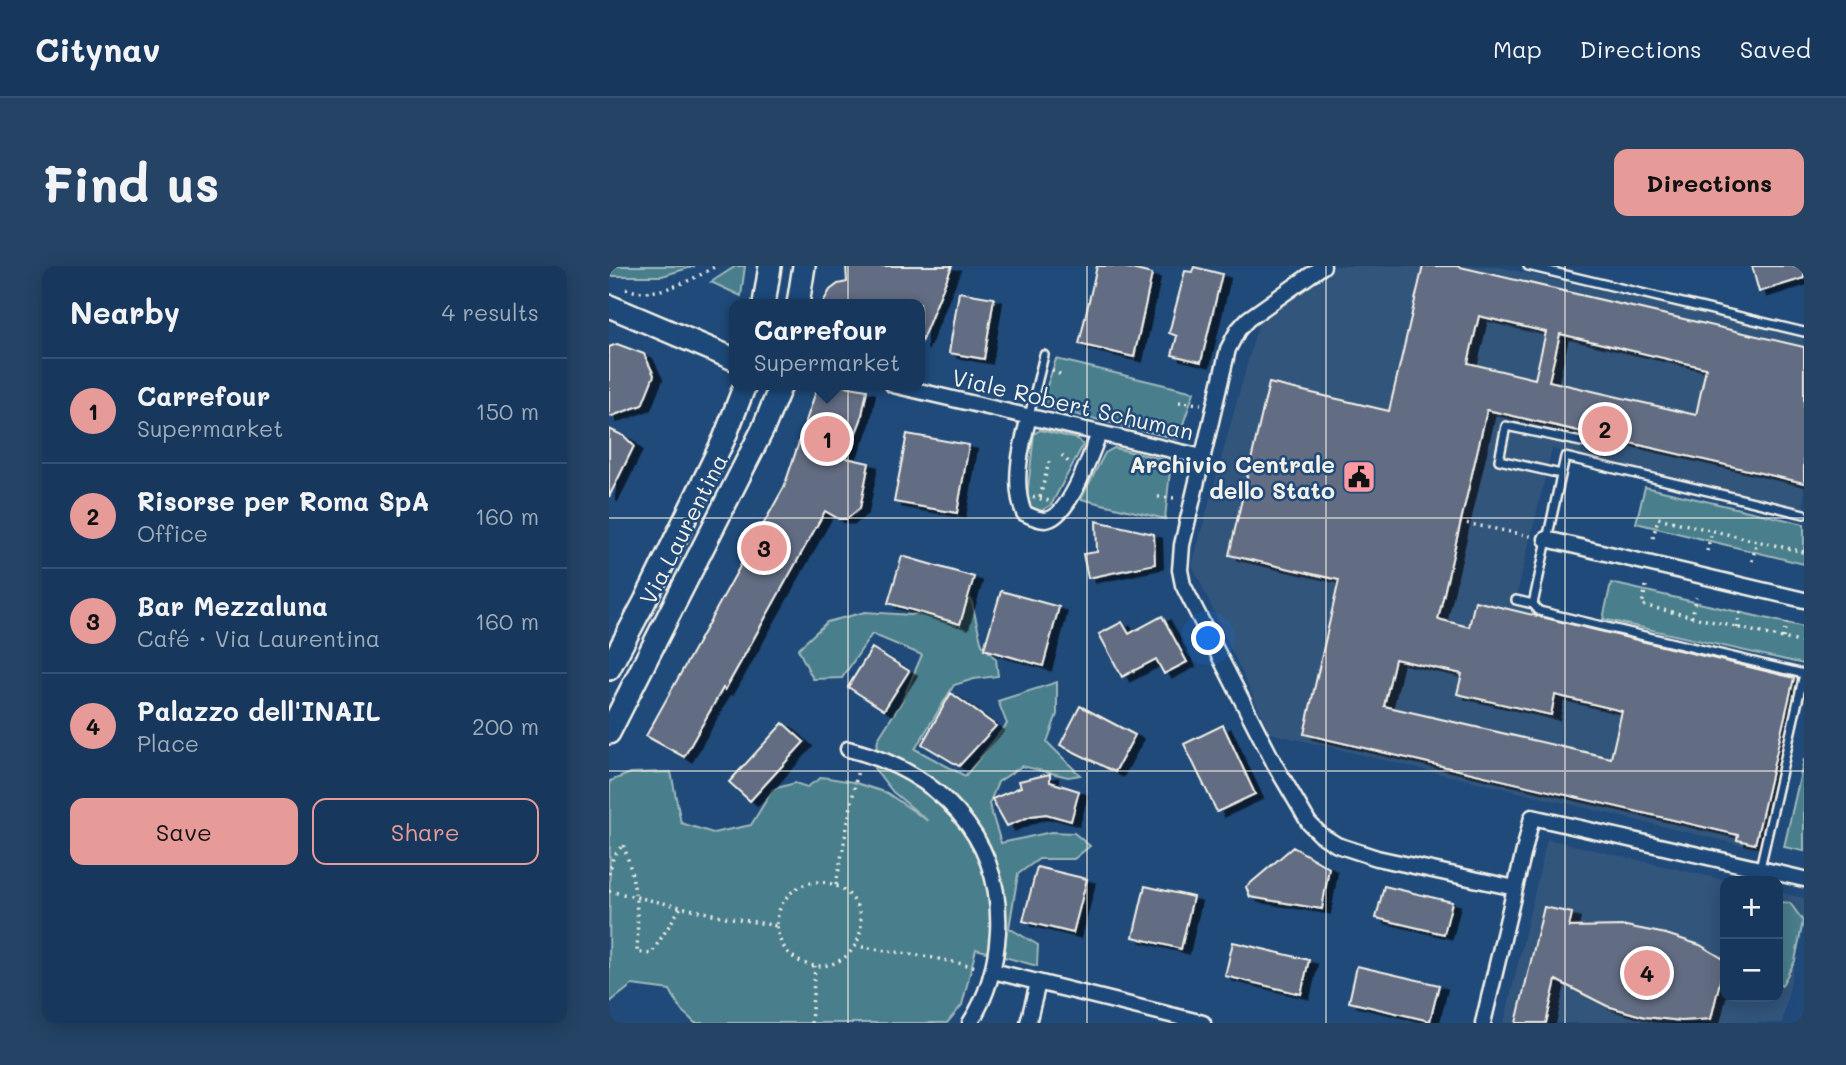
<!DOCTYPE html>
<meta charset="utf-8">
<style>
:root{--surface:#17385c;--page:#244365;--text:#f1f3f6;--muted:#9eacbb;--line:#365272;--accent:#e69b98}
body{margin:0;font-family:Mali,sans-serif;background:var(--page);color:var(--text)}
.controls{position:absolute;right:21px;bottom:21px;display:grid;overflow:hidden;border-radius:14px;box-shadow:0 4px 18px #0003}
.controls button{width:63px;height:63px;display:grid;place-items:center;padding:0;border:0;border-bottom:2px solid var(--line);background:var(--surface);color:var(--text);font:35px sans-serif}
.you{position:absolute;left:600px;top:373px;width:24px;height:24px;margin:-18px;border:5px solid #fff;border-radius:50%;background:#1a73e8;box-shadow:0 0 0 10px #1a73e833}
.badge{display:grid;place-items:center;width:46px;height:46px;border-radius:50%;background:var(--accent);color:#111;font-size:23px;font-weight:700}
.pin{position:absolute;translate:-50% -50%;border:4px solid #fff;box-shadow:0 2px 7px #0006}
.popup{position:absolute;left:120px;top:33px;width:196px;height:91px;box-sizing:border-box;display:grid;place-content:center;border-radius:14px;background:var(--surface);filter:drop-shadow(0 2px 5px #0005);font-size:23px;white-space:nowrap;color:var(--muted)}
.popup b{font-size:26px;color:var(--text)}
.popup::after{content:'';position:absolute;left:50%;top:100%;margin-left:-14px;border:14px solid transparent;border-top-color:var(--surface)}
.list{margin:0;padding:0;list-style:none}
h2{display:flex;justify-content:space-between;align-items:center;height:91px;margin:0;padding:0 28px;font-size:30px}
h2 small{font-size:23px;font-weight:400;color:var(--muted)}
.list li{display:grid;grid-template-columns:46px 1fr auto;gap:21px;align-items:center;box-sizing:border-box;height:105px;padding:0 28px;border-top:2px solid var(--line)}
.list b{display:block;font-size:26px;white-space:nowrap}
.list p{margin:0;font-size:23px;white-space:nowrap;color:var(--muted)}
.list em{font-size:23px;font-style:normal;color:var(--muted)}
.actions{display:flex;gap:14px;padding:21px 28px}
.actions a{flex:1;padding:16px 0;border:2px solid var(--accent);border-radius:14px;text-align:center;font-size:24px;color:var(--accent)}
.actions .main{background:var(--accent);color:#111}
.map{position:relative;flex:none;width:1195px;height:757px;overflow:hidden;border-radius:14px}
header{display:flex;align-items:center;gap:42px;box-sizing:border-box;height:98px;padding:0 35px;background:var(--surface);border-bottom:2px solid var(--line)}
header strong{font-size:33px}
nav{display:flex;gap:38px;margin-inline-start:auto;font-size:24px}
.intro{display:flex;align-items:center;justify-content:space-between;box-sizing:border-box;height:168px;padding:0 42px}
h1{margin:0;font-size:49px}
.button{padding:18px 32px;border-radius:14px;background:var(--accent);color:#111;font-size:24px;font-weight:700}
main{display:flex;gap:42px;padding:0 42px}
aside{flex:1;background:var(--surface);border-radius:14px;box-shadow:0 4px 18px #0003}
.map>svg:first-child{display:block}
</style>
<header>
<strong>Citynav</strong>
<nav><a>Map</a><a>Directions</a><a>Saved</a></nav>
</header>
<div class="intro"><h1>Find us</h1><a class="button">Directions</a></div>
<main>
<aside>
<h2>Nearby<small>4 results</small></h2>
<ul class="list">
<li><span class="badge">1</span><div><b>Carrefour</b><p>Supermarket</p></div><em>150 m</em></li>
<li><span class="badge">2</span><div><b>Risorse per Roma SpA</b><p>Office</p></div><em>160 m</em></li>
<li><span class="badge">3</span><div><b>Bar Mezzaluna</b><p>Café · Via Laurentina</p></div><em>160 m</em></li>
<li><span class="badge">4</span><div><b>Palazzo dell'INAIL</b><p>Place</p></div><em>200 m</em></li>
</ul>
<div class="actions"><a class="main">Save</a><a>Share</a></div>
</aside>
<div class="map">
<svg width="1195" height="757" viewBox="0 0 1195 757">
<defs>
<filter id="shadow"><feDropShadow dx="8" dy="4.5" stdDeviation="0" flood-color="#0009"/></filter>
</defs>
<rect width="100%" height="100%" fill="#1f4a7a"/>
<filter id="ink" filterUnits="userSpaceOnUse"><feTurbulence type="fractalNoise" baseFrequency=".0143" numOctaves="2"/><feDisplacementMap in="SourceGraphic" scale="14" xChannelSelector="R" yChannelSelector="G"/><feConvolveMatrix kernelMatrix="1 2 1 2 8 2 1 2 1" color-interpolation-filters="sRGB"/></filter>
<g filter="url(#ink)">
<path fill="#33547c" d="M 727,0 L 886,0 L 1195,71 L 1195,242 L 943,183 L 906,336 L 1187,402 L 1148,583 L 661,467 L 583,299 L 651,51 Z
M 938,573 L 1120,615 L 1116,615 L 1116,731 L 1169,731 L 1169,626 L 1195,632 L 1195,654 L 1173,757 L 895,757 Z"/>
<path fill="#4a7e8c" stroke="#9fb8ba" stroke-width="2" d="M 6,0 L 86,0 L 53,10 L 0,10 Z
M 127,0 L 136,0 L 132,30 L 102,16 Z
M 447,93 L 585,126 L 569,173 L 436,141 L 433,135 Z
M 431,164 L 469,173 L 474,179 L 442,239 L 432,245 L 422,241 L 418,232 L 425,168 Z
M 505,182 L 562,195 L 556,253 L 472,233 L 496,187 Z
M 1036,221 L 1195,258 L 1195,298 L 1027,257 Z
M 1002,317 L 1195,361 L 1195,398 L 994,353 Z
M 362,333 L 373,379 L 387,393 L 389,410 L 365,413 L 345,419 L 306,483 L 356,510 L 398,458 L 389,435 L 448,416 L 448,448 L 438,476 L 471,509 L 459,511 L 413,500 L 389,516 L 380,538 L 392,577 L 442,566 L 465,567 L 481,580 L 465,593 L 430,593 L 409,608 L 400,662 L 429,679 L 428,700 L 367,683 L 353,739 L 338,757 L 86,757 L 72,744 L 61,724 L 23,719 L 0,737 L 1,515 L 22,507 L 62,506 L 72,557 L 104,567 L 142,559 L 164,523 L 186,517 L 198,521 L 213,511 L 244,516 L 278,527 L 319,555 L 284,526 L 265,502 L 269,473 L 293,435 L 313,389 L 263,368 L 233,412 L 204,413 L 189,383 L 218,356 L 256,346 L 302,349 Z
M 1195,493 L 1195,585 L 1175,581 Z
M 1169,636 L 1181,637 L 1194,655 L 1186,695 L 1173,719 L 1169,718 Z"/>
<path fill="#626c82" stroke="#f4f1e8" stroke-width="2" fill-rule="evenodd" filter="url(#shadow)" d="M 237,0 L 343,0 L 311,79 L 311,38 L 213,38 L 221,24 L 229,18 L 238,16 Z
M 488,0 L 510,0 L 543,8 L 525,91 L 470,78 Z
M 814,0 L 847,0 L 1195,81 L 1195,217 L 878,144 L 829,353 L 860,361 L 866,335 L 1185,412 L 1146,578 L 1128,574 L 1129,569 L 695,468 L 730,314 L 620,289 L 660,117 L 780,145 ZM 870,50 L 937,66 L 926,113 L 859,97 ZM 951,68 L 1097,102 L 1087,149 L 940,115 ZM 786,393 L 853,408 L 848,428 L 942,449 L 946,429 L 1013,445 L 1002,492 L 775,440 Z
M 1143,0 L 1195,0 L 1195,12 L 1150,26 Z
M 585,1 L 613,8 L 592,96 L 563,89 L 568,70 L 560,67 L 576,5 L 583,6 Z
M 350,26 L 385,32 L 375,93 L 340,87 Z
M 8,78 L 35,88 L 45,109 L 33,139 L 0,151 L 0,81 Z
M 209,119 L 230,119 L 258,124 L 252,154 L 237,192 L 260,197 L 251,242 L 238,253 L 230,253 L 216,245 L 116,424 L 114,422 L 75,491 L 37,470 L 175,221 Z
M 0,163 L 15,170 L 25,180 L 0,231 Z
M 298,168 L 360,179 L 348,247 L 285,236 Z
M 487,255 L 545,268 L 546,298 L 479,312 L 474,288 L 488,286 Z
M 293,290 L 365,311 L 351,358 L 279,337 Z
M 392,325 L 450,341 L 434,400 L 375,383 Z
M 553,350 L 578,396 L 555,408 L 547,393 L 513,411 L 490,368 L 513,356 L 520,368 Z
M 263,382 L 300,405 L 275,444 L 239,421 Z
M 342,427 L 387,460 L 350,500 L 313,478 Z
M 471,440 L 526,469 L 506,506 L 451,479 Z
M 174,457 L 195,476 L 141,535 L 120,516 Z
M 614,459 L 646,528 L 608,546 L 575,478 Z
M 441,508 L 441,516 L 470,525 L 462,555 L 437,548 L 422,550 L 398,560 L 383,533 L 412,521 L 410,515 Z
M 684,581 L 720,602 L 713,643 L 641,631 L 637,621 Z
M 428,601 L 478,613 L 464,667 L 414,655 Z
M 536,620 L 584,631 L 572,683 L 524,671 Z
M 775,620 L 843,636 L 835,668 L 767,652 Z
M 935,641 L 963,647 L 960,661 L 1017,660 L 1057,668 L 1091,679 L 1116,694 L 1102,753 L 1073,755 L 1036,751 L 998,740 L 947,714 L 937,757 L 907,757 Z
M 624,676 L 700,694 L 692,728 L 616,710 Z
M 748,700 L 830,719 L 821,755 L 740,736 Z"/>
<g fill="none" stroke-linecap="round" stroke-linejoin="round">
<defs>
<path id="lane" d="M 919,0 L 1195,66
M 420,150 L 435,89
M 952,208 L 890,194 L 897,160 L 972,176
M 907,334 L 924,338
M 924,338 L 930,345 L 1195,408 L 1151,602
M 924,338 L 956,191 L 1195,248"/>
<path id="street" d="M 714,0 L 639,53 L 629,64 L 619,83 L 573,279 L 571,304 L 574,319 L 666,499 L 700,557 L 712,569 L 728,579 L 768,592 L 906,622
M 284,119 L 593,191
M 420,151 C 412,180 403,218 415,247 C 421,250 429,254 436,254 C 460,253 482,187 490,168
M 937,273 L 1195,334
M 239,483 C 327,505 394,569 389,666 C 387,699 379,729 361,757
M 384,705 L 594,757
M 419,757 L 429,717
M 874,757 L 923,551 L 1195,613"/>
<path id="secondary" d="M 155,38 L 161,0
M 189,38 L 195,0
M 0,40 L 125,93
M 0,403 L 36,335 L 115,173 L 136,119
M 0,467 L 154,163 L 172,119"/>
</defs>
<use href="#lane" stroke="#f4f1e8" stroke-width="12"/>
<use href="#street" stroke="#f4f1e8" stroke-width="19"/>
<use href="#secondary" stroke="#f4f1e8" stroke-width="26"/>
<path stroke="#f4f1e8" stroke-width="3.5" stroke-dasharray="2 5" stroke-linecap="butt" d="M 17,23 C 46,33 82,15 107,0
M 443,104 L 454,110
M 570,136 L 592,138
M 453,189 L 462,199
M 424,231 L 441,235
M 431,231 L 440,196
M 549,231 L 567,232
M 851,256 L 922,270
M 1044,272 L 1049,252 L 1195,286
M 1098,285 L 1103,265
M 1143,295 L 1148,275
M 1037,320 L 1033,339 L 1195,377
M 1082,352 L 1087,331
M 1128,362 L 1132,342
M 1174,372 L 1178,353
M 0,608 L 4,592 L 14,578 C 27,614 30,648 28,686 L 42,688 L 72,641
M168 658a42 42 0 1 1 84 0a42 42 0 1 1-84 0Z
M 227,619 L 249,503
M 0,625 L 117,651 L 168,660
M 246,680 L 320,691 L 368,701
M 202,757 L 206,700"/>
<use href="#lane" stroke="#1f4a7a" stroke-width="7"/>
<use href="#street" stroke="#1f4a7a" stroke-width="14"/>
<use href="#secondary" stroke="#1f4a7a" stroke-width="21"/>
</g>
</g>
<path fill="none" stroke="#f4f1e8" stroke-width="2" stroke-opacity="0.55" d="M 239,0 L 239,757M 478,0 L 478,757M 717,0 L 717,757M 956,0 L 956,757M 0,252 L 1195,252M 0,505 L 1195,505"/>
<defs>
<symbol id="civic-square" viewBox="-11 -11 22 22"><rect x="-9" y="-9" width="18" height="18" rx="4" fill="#ff9aa2" stroke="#1f4a7a"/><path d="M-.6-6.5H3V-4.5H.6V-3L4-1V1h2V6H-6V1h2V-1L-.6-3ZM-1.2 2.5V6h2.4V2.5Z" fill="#111"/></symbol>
</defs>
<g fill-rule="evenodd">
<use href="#civic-square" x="731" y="192" width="38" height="38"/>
</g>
<g text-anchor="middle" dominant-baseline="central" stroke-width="5" stroke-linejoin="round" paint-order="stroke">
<g font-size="23" fill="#f4f1e8" stroke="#1f4a7a">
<text transform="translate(464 138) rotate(13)">Viale Robert Schuman</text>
<text transform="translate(74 263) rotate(-63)">Via Laurentina</text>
</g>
<g font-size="23" font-weight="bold" fill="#f4f1e8" stroke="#1f4a7a" text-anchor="end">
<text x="726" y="198">Archivio Centrale<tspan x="726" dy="26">dello Stato</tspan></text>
</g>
</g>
</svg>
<div class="controls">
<button>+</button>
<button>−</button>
</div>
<div class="you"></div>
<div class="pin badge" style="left:218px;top:173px">1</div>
<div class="popup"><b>Carrefour</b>Supermarket</div>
<div class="pin badge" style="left:996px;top:163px">2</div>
<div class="pin badge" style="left:155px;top:282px">3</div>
<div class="pin badge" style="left:1038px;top:707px">4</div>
</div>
</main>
